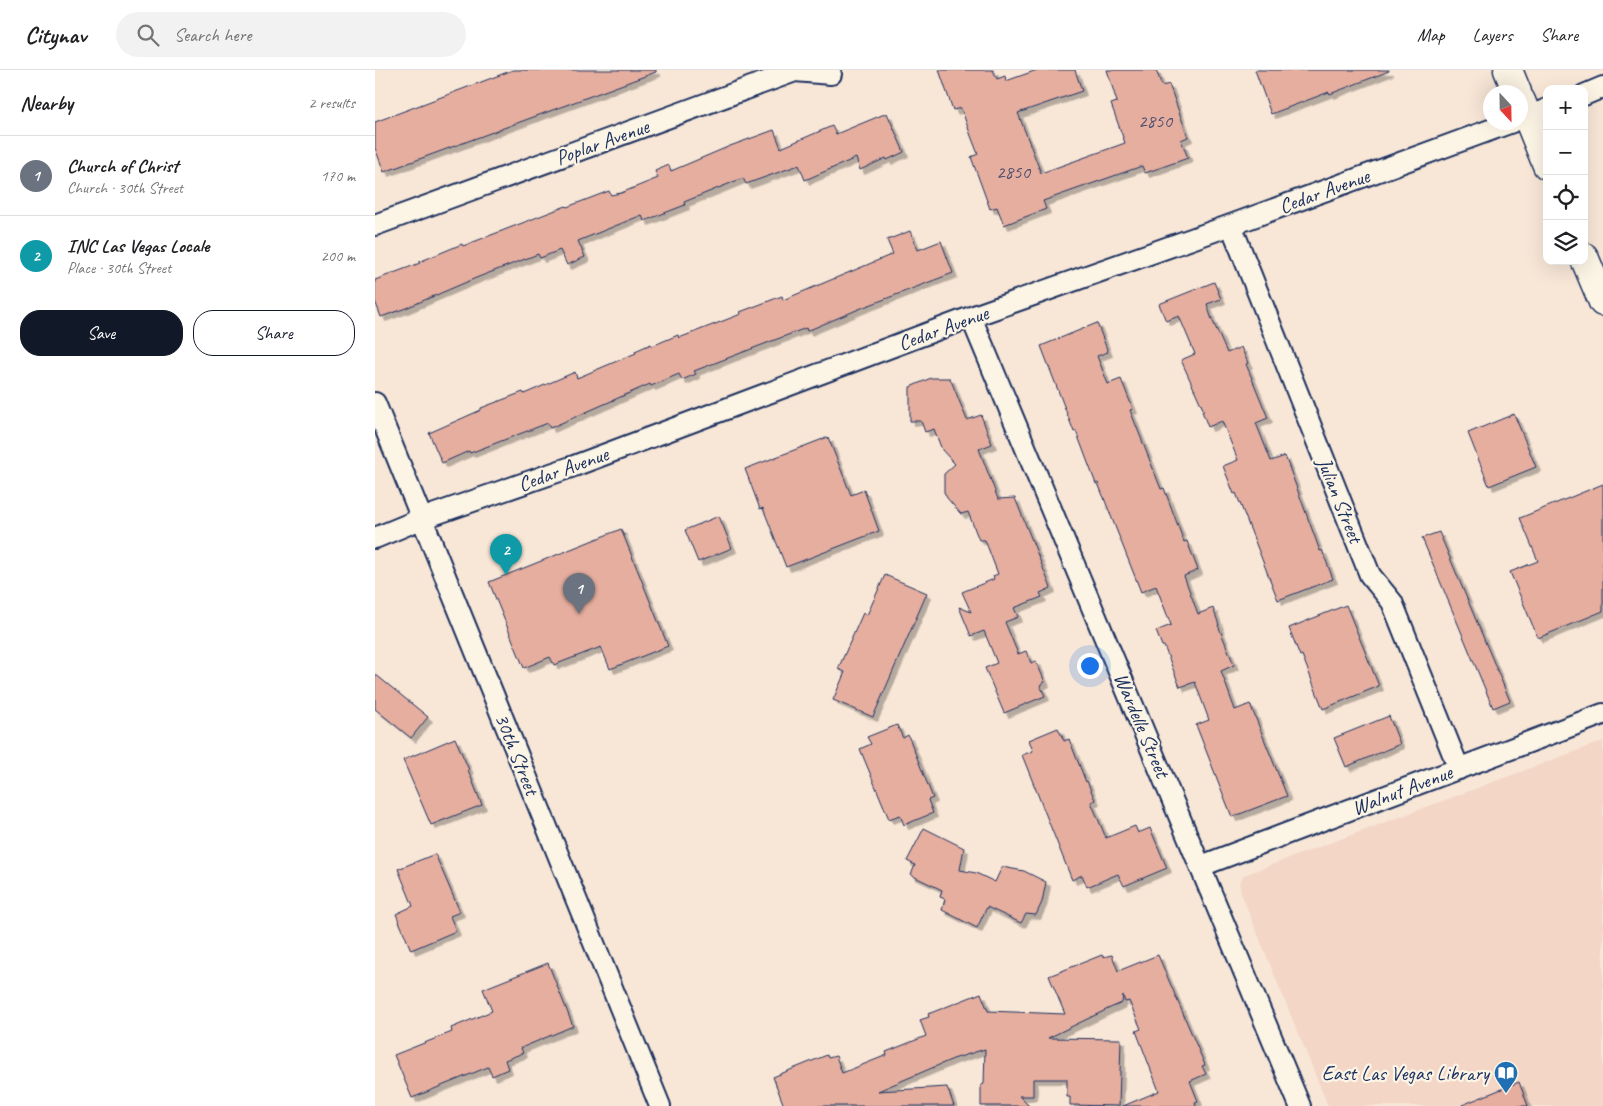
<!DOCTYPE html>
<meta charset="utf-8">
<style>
:root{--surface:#fff;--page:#f2f2f2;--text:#202124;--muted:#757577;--line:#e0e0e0;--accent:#111827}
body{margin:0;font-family:Caveat,sans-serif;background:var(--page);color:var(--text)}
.controls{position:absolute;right:15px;top:15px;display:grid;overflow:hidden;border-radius:10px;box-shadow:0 5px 20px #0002}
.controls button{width:45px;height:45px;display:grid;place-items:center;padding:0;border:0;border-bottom:1px solid var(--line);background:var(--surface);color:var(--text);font:25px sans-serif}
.compass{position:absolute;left:1108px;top:15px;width:45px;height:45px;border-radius:50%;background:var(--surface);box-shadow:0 5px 20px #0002;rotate:158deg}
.you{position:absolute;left:714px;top:595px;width:18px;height:18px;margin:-12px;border:4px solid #fff;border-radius:50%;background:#1a73e8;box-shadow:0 0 0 8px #1a73e833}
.badge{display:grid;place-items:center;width:32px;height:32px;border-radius:50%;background:var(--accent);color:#fff;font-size:16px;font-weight:700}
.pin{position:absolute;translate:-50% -41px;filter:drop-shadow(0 1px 2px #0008)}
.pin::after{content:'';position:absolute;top:26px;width:18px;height:15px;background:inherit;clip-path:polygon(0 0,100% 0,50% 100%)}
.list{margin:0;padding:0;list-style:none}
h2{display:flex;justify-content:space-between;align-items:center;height:65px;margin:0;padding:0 20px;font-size:21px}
h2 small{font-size:16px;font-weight:400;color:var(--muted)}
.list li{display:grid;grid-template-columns:32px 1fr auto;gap:15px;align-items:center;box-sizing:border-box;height:80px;padding:0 20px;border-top:1px solid var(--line)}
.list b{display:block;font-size:19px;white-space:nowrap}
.list p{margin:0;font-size:16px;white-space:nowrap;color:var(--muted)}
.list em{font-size:16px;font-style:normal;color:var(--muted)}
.actions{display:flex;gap:10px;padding:15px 20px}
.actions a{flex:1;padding:11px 0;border:1px solid var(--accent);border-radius:20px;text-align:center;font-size:18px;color:var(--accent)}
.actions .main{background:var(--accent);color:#fff}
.icon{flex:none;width:28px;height:28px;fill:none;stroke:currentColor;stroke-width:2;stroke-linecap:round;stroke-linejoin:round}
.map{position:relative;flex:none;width:1228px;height:1036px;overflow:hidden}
header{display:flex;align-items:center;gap:30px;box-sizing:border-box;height:70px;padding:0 25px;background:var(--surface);border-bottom:1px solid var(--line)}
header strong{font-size:24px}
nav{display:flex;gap:28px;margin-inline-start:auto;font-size:18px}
.search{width:350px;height:45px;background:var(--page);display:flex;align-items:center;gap:12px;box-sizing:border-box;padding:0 18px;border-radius:28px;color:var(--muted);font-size:19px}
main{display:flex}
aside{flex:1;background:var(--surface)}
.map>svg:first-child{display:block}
</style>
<header>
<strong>Citynav</strong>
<div class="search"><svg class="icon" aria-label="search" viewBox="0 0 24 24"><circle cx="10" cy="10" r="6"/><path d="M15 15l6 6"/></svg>Search here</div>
<nav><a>Map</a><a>Layers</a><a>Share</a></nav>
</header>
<main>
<aside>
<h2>Nearby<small>2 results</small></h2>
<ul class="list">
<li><span class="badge" style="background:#6b7280">1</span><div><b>Church of Christ</b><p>Church · 30th Street</p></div><em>170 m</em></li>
<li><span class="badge" style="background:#0f9aa8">2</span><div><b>INC Las Vegas Locale</b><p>Place · 30th Street</p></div><em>200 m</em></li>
</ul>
<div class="actions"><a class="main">Save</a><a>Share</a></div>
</aside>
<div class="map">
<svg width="1228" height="1036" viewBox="0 0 1228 1036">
<defs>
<filter id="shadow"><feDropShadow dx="4.5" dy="4.5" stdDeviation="0" flood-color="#0004"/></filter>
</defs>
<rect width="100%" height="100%" fill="#f8e7d7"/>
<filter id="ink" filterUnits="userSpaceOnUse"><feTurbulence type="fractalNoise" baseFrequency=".02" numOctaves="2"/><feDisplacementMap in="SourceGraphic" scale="10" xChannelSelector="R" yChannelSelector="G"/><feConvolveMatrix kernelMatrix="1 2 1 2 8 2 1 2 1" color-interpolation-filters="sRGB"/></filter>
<g filter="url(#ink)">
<path fill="#f3d6c6" d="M 1228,671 L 1228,1036 L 953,1036 L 867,826 L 864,813 L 869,805 Z"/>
<path fill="#e6ae9f" stroke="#1b2f5e" filter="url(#shadow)" d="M 138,0 L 281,0 L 281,2 L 9,102 L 0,78 L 0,52 Z
M 564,0 L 618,0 L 622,9 L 630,6 L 631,11 L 662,0 L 700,0 L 707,21 L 643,43 L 666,103 L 750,73 L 736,34 L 742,32 L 732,0 L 781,0 L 787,16 L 794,14 L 813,67 L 806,70 L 813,88 L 770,103 L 767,96 L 668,131 L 671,139 L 629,155 L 622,137 L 615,139 L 596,87 L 603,84 L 596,66 L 586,38 L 578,40 Z
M 880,0 L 1014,0 L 1014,1 L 955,24 L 954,22 L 896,44 Z
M 512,43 L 529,82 L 512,90 L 511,88 L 485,100 L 481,88 L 430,110 L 424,95 L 371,114 L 368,108 L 309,132 L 310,135 L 269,151 L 267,145 L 203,171 L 210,187 L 192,195 L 185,180 L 165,188 L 163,184 L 101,208 L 31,238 L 6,247 L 0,231 L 0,210 L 45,193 L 44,192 L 87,174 L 88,176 L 191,136 L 192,137 L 234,121 L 236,125 L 246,123 L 283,108 L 280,101 L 294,95 L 296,101 L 355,76 L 399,60 L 406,78 L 457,56 L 461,64 Z
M 535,161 L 543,180 L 566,171 L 578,203 L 484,239 L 432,261 L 431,258 L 319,301 L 321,304 L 307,310 L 304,304 L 276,316 L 275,314 L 175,358 L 173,353 L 95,383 L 94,381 L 67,393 L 54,363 L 106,340 L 106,338 L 148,322 L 149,324 L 200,302 L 202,308 L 261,283 L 260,281 L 276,274 L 277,276 L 303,265 L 304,268 L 366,244 L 365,242 L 407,226 L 408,230 L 518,184 L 512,170 Z
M 839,212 L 846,229 L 832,234 L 836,247 L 852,283 L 866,277 L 873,293 L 871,294 L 893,348 L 881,353 L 896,391 L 910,386 L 945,481 L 947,480 L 958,509 L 903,530 L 861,423 L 859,424 L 848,396 L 863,390 L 847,351 L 833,357 L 827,341 L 829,341 L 806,290 L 820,284 L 804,246 L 791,251 L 784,234 Z
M 722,253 L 733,282 L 722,286 L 733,314 L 746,309 L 758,339 L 755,340 L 786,419 L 789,418 L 809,472 L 812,471 L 823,500 L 809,506 L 823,544 L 838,538 L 844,555 L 843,555 L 859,595 L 846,601 L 860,640 L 875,634 L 912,726 L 857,747 L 821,655 L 834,650 L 820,612 L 805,617 L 789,576 L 787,576 L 781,561 L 796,555 L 781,516 L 766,522 L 723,413 L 721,414 L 701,361 L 699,362 L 666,276 Z
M 556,308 L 575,308 L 592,350 L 606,345 L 617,374 L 604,379 L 623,429 L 640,428 L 676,518 L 665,523 L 667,527 L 639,538 L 643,547 L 630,552 L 643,584 L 651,581 L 656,593 L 661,591 L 670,612 L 665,615 L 670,626 L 629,643 L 610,598 L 622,593 L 609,561 L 596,566 L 584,537 L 596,542 L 587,522 L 619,509 L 618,506 L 623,504 L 610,470 L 604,470 L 593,442 L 586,444 L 572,428 L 569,422 L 569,404 L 580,394 L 567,380 L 559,359 L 550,362 L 546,351 L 535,351 L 535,317 Z
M 1139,344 L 1161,397 L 1114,416 L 1093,363 Z
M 453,367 L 476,425 L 489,420 L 504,461 L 411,497 L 388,438 L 385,439 L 370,399 Z
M 1228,414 L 1228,541 L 1163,568 L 1135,502 L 1163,491 L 1145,448 Z
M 344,446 L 357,478 L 323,492 L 310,460 Z
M 246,459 L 293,576 L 235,599 L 226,577 L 179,595 L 175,587 L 149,598 L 114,512 Z
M 1064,462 L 1135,631 L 1118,638 L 1047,468 Z
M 510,505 L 552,523 L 498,647 L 458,630 L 470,602 L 463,599 L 488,543 L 492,545 Z
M 971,535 L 1004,616 L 948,639 L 927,585 L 925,586 L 914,558 Z
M 0,604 L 53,647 L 36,668 L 0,639 Z
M 1014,646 L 1025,674 L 971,697 L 959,668 Z
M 522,655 L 528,668 L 533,665 L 558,728 L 553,730 L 558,743 L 529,755 L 525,745 L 514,749 L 485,679 L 496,674 L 492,667 Z
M 683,658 L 689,671 L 694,669 L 711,712 L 712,711 L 720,730 L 716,732 L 731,768 L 760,756 L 763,763 L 775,758 L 792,798 L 749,816 L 743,804 L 712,817 L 707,805 L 697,810 L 647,685 L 658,681 L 654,670 Z
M 80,668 L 94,700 L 93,700 L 107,735 L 56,755 L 28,690 Z
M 549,758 L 589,778 L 585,800 L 601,803 L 620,812 L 627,797 L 649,801 L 671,812 L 667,832 L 661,845 L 651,844 L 646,853 L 612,837 L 602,858 L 567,840 L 570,829 L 565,827 L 567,820 L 536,805 L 540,795 L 532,791 Z
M 60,784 L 85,842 L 75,846 L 81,861 L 36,880 L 21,844 L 38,836 L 23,799 Z
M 727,885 L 728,887 L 737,885 L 743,901 L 783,885 L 830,995 L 827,996 L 831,1004 L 815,1011 L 823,1031 L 820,1032 L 821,1036 L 748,1036 L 784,1021 L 761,961 L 766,959 L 754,931 L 750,932 L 748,925 L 747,933 L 735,938 L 673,968 L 746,969 L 744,1036 L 695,1035 L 695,1027 L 692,1027 L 692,1009 L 658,1009 L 658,1026 L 644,1026 L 654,1036 L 606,1036 L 606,1015 L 609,1014 L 610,979 L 578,989 L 503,1021 L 572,1017 L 579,1036 L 409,1036 L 398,1007 L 452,985 L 453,988 L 461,986 L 467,1003 L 512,985 L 511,982 L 551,966 L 545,950 L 554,947 L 553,944 L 606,923 L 613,941 L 690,944 L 674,906 Z
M 173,893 L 198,956 L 146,978 L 148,983 L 130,990 L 133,999 L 117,1006 L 113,997 L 37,1028 L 19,985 L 77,962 L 76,958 L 117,941 L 108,919 Z
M 1144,1012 L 1153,1036 L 1087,1036 L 1087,1035 Z"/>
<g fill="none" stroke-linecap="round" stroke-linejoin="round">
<defs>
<path id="street" d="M 1209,25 L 1228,17
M 1146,50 L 1172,39
M 0,155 L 420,1 L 456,4
M 856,155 L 995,505 L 1017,532 L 1084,699
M 596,247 L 925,1036
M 0,333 L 285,1036
M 0,468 L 46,449 L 199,396 L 596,247 L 856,155 L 1137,52
M 826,796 L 1228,644"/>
<path id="secondary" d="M 1133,0 L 1142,22
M 1146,31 L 1172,95
M 1209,187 L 1228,232"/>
</defs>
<use href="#street" stroke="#1b2f5e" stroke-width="24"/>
<use href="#secondary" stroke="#1b2f5e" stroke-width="31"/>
<use href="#street" stroke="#fcf5e5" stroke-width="20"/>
<use href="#secondary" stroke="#fcf5e5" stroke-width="28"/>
</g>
</g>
<defs>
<symbol id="library-pin" viewBox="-11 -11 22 30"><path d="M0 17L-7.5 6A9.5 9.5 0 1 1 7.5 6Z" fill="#1f6fb2" stroke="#fcf5e5"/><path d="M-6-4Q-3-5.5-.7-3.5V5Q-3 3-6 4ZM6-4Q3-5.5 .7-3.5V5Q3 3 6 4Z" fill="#fff"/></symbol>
</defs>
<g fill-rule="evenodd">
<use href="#library-pin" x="1117" y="989" width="28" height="38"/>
</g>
<g text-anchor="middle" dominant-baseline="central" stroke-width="4.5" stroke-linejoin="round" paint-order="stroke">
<g font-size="19" fill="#4e4f6e">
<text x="780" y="51">2850</text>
<text x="638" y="102">2850</text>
</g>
<g font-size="21" fill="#1b2f5e" stroke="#fcf5e5">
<text transform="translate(227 72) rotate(-20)">Poplar Avenue</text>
<text transform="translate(949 121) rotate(-20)">Cedar Avenue</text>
<text transform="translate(568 258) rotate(-20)">Cedar Avenue</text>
<text transform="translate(188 399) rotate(-20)">Cedar Avenue</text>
<text transform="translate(965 430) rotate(68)">Julian Street</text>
<text transform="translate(767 655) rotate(67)">Wardelle Street</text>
<text transform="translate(142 684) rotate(68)">30th Street</text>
<text transform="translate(1027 720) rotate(-21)">Walnut Avenue</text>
</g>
<g font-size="21" fill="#1b2f5e" stroke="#fcf5e5" text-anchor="end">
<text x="1114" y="1003">East Las Vegas Library</text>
</g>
</g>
</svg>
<div class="controls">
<button>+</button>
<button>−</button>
<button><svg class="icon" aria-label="locate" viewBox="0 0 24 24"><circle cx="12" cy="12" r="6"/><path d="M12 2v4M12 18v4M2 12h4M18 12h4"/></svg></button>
<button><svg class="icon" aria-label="layers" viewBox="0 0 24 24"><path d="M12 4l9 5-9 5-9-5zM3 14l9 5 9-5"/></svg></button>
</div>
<svg class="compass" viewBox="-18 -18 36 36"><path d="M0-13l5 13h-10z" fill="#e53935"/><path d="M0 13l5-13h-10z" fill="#757577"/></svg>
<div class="you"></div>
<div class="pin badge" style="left:204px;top:544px;background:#6b7280">1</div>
<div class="pin badge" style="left:131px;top:505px;background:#0f9aa8">2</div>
</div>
</main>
